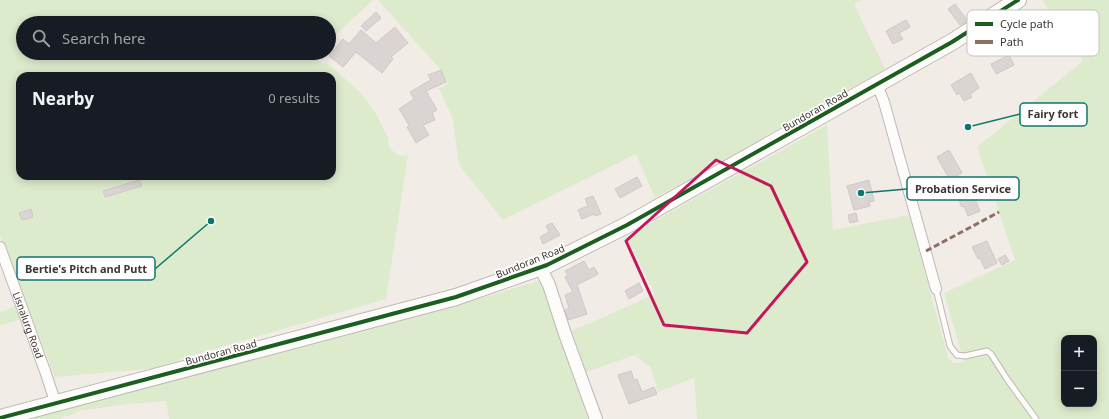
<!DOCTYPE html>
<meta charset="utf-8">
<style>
:root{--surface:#171b24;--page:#20242c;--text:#f1f3f6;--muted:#9ea1a6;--line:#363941}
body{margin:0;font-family:"Noto Sans",sans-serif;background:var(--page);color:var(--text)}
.controls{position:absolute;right:12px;bottom:12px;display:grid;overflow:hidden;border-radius:8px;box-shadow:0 2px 10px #0003}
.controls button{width:36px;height:36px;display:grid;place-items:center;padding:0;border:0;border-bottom:1px solid var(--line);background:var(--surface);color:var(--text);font:20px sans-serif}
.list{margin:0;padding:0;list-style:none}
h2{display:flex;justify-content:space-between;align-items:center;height:52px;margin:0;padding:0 16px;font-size:17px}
h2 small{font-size:13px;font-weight:400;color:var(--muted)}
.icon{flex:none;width:22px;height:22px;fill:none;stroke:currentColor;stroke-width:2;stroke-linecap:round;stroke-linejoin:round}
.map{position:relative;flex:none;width:1109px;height:419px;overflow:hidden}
.search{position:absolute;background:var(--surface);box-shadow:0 2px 10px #0003;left:16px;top:16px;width:320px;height:44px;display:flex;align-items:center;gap:10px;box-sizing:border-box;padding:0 14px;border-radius:22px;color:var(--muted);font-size:15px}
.panel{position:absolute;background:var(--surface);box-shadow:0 2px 10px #0003;left:16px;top:72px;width:320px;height:108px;border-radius:12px}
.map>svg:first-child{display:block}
</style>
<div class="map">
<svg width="1109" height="419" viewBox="0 0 1109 419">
<rect width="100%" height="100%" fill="#f2ece6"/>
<path fill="#ddebcd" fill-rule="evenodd" d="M 0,0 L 373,0 L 329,41 L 329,23 L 23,23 L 23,53 L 316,53 L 313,57 L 323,65 L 326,62 L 361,93 L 376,114 L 388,137 L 389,147 L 395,153 L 402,156 L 408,155 L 386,299 L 197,354 L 157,368 L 55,377 L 0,236 ZM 20,76 L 332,76 L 332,176 L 20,176 Z
M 378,0 L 862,0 L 854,4 L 885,69 L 655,198 L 636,154 L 503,220 L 459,165 L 453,120 L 439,88 L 448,84 L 441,70 Z
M 1042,0 L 1109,0 L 1109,419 L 697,419 L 694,378 L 658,392 L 651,368 L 635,355 L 586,372 L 572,331 L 655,294 L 626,237 L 827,125 L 833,230 L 909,215 L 948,357 L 953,363 L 964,362 L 944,293 L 1015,260 L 977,147 L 1083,61 ZM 1064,338 L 1094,338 L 1094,404 L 1064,404 Z
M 541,280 L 588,419 L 169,419 L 166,401 L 128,404 L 79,411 L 70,416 L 61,417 L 61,419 L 34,419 L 36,417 L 59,410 L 479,299 Z
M 17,305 L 21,319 L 0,326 L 0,312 Z"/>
<path fill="#dad4d2" stroke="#cec9c7" d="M 955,4 L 968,21 L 960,25 L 948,9 Z
M 376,12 L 381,18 L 366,31 L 361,26 Z
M 906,20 L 910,27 L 899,33 L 903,39 L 893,44 L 886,31 Z
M 395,27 L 408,43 L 391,57 L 393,59 L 382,73 L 356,52 L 343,67 L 329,56 L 343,39 L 349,44 L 361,30 L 376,43 Z
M 1009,55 L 1014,65 L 996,74 L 991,64 Z
M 441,70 L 446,82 L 426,91 L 437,110 L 432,113 L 435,120 L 423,125 L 429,135 L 416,143 L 407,127 L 409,125 L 399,109 L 414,99 L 410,92 L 431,80 L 428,75 Z
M 971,73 L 979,88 L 970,94 L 972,97 L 964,101 L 959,93 L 957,95 L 951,85 Z
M 949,150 L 962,173 L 950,180 L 937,157 Z
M 637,177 L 642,186 L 620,198 L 615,189 Z
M 139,180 L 142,186 L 105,197 L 103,191 Z
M 869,180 L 874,201 L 869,202 L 870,206 L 854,210 L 847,186 Z
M 969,185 L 980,211 L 968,216 L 964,206 L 962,207 L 955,191 Z
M 593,196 L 601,214 L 595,216 L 594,214 L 582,219 L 578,210 L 588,206 L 585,199 Z
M 31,209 L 33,217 L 22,220 L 19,213 Z
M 856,213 L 858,221 L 850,223 L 848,215 Z
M 552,223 L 560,235 L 543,244 L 540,237 L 549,232 L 546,226 Z
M 987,241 L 997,263 L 985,269 L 980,258 L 978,259 L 972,247 Z
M 1005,255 L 1009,261 L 1002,265 L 998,259 Z
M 584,261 L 589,270 L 594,267 L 598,274 L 577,285 L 587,314 L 568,320 L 565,310 L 569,308 L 565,295 L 573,292 L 565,277 L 568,276 L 565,271 Z
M 639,283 L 643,291 L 629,299 L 625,291 Z
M 631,371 L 634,380 L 637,379 L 642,392 L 654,387 L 657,394 L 629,404 L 618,375 Z"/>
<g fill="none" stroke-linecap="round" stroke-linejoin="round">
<defs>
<path id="service" d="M 936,289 L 950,346 L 957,355 L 965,356 L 987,351 L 991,354 L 1007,379 L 1036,419"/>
<g id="minor">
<path d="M 877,84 L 884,102 L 936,289"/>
<path id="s1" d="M 0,247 L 45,371 L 56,404"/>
</g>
<path id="tertiary" d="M 540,267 L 549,285 L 565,334 L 596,419"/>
<path id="trunk" d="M 0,418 L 456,297 L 547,265 L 627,225 L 769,145 L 952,42 L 1018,0"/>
</defs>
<use href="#service" stroke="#beb9b4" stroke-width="7"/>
<use href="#minor" stroke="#beb9b4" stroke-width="12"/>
<use href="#tertiary" stroke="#beb9b4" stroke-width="14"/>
<use href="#trunk" stroke="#beb9b4" stroke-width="18"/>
<use href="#service" stroke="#fdfcfb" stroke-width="5"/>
<use href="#minor" stroke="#fdfcfb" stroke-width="10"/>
<use href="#tertiary" stroke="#fdfcfb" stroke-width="12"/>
<use href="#trunk" stroke="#fdfcfb" stroke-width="16"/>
<path stroke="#8d6e63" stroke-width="3" stroke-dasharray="6 3" stroke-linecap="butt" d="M 926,251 L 999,212"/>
<defs>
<path id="cycleway" d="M 0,418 L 456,297 L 547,265 L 627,225 L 769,145 L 952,42 L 1018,0"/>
</defs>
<use href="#cycleway" stroke="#fff" stroke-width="6"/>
<use href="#cycleway" stroke="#1b5e20" stroke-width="4"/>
</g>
<path fill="none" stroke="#c2185b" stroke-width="3" stroke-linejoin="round" d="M 716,160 L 771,186 L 807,262 L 747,333 L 664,325 L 626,241 Z"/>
<g text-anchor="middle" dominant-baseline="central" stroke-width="3.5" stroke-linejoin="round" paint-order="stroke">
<g font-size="10" fill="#3c3732" stroke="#fff">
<text transform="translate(815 110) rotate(-30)">Bundoran Road</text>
<text transform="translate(530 261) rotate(-22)">Bundoran Road</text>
<text stroke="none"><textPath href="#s1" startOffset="83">Lisnalurg Road</textPath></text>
<text transform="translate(221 352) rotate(-15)">Bundoran Road</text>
</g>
</g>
<rect x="967" y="10" width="132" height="46" rx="6" fill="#fff" stroke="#c4c3c2" stroke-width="1"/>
<rect x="975" y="22" width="18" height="4" fill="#1b5e20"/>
<rect x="975" y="40" width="18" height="4" fill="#8d6e63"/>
<g font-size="11" fill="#3c3732">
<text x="1000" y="28">Cycle path</text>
<text x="1000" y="46">Path</text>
</g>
<path fill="none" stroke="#0f766e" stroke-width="1.5" d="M968 127L1020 114M861 193L907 189M211 221L155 269"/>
<g fill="#0f766e" stroke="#fff" stroke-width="1.5">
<circle cx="968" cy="127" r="4"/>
<circle cx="861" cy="193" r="4"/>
<circle cx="211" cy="221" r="4"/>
</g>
<g fill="#fff" stroke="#0f766e" stroke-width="1.5">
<rect x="1020" y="103" width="67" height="23" rx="4"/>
<rect x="907" y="177" width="112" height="23" rx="4"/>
<rect x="17" y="257" width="138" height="23" rx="4"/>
</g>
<g font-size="11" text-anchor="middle" font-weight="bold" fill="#3c3732">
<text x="1053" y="118">Fairy fort</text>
<text x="963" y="193">Probation Service</text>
<text x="86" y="273">Bertie's Pitch and Putt</text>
</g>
</svg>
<div class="controls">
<button>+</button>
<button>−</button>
</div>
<div class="search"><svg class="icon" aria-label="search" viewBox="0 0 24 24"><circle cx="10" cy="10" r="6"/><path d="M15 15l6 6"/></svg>Search here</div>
<section class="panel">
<h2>Nearby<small>0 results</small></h2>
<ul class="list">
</ul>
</section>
</div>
